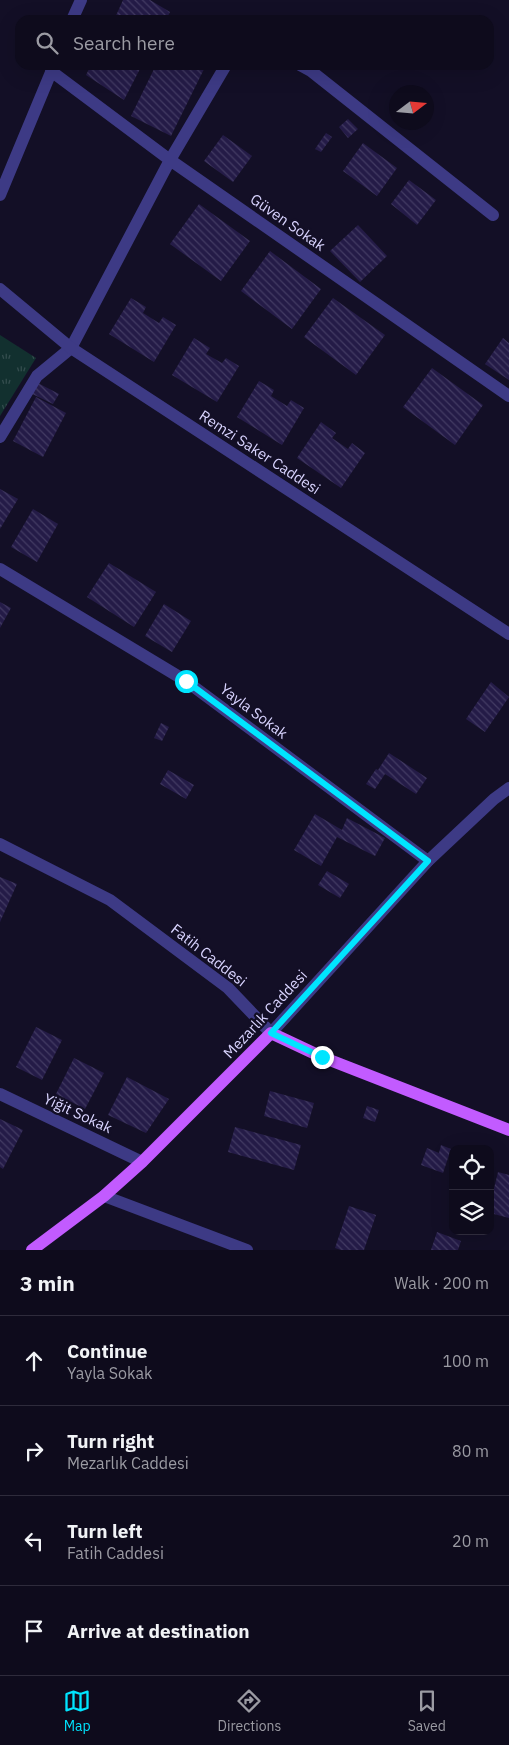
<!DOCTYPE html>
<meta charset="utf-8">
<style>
:root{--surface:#0e0b1c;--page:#1c1929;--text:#f1f3f6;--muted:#9b9ba3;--line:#2e2b3b;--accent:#00e5ff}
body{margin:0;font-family:"IBM Plex Sans",sans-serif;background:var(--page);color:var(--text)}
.controls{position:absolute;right:15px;bottom:15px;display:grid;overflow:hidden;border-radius:10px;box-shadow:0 5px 20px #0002}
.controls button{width:45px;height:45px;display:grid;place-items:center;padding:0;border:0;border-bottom:1px solid var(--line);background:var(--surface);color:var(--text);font:25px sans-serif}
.compass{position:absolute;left:389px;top:85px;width:45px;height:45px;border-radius:50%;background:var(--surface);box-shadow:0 5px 20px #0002;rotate:74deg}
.stop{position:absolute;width:15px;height:15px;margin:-11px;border:4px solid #00e5ff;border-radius:50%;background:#fff}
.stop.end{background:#00e5ff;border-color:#fff;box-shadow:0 1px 5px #0008}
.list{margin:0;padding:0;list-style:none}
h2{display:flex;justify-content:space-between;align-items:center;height:65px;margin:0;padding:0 20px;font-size:21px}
h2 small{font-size:16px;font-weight:400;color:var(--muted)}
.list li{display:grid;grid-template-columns:32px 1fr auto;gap:15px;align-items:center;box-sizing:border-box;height:90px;padding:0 20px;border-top:1px solid var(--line)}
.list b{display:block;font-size:19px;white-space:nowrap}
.list p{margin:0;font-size:16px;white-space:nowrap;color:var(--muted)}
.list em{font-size:16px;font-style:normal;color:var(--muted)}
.icon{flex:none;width:28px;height:28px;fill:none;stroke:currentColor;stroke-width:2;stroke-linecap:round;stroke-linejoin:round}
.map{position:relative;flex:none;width:509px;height:1250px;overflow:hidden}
.search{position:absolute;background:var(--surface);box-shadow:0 5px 20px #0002;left:15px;right:15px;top:15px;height:55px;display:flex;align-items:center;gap:12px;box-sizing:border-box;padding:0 18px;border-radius:15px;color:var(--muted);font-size:19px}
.sheet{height:425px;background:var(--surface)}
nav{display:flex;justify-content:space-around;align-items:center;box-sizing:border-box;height:70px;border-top:1px solid var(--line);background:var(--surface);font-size:14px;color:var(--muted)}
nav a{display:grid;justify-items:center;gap:2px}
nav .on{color:var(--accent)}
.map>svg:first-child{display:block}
</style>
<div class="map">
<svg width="509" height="1250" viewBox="0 0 509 1250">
<defs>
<pattern id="grass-tufts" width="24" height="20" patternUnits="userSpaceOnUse" patternTransform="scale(1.25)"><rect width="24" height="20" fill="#12302f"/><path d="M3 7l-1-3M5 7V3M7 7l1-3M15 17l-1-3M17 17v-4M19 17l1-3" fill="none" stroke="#344d4e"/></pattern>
<pattern id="building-back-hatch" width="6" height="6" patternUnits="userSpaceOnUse" patternTransform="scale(1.25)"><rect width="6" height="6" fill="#241b47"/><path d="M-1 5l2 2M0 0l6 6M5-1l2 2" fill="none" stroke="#433b63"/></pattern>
</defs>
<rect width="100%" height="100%" fill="#130f26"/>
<path fill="url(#grass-tufts)" d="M 0,335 L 36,358 L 0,416 Z"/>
<path fill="url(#building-back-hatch)" d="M 123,0 L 150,0 L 170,12 L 166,20 L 114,20 Z
M 91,65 L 142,65 L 124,100 L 86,75 Z
M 156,65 L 206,65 L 171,136 L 131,116 Z
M 348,119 L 358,129 L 348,138 L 339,127 Z
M 326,133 L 332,137 L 321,152 L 315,149 Z
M 223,135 L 252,156 L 233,182 L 204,161 Z
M 363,143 L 397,168 L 377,196 L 343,171 Z
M 409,180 L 436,200 L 417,225 L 391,204 Z
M 199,204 L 250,241 L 221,281 L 170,244 Z
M 358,225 L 387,256 L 360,282 L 330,251 Z
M 270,251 L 321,289 L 292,329 L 241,291 Z
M 131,298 L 146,307 L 143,313 L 159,323 L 163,317 L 176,325 L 154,362 L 109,334 Z
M 333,298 L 385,335 L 356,375 L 304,337 Z
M 194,338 L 210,348 L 206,354 L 222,363 L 226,358 L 239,366 L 217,402 L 172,375 Z
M 503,338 L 509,343 L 509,380 L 485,364 Z
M 432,368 L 483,405 L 455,445 L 403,407 Z
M 34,381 L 59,394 L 53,404 L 28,392 Z
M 259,381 L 274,390 L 271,396 L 287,406 L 291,400 L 304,408 L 282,445 L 237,417 Z
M 36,397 L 66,413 L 43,457 L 13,441 Z
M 321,422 L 336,433 L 332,438 L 348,449 L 352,443 L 365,453 L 341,488 L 297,458 Z
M 0,489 L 18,499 L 0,529 Z
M 33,509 L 58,524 L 37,562 L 11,547 Z
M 109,563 L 156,592 L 134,627 L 87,597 Z
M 0,602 L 11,608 L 0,628 Z
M 164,604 L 191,621 L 172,652 L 145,636 Z
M 491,682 L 509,697 L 485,732 L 466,719 Z
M 161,723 L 169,727 L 162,741 L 154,738 Z
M 389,753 L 427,778 L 416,794 L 385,774 L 375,789 L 366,784 L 376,769 L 378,770 Z
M 168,770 L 194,785 L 186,799 L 160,784 Z
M 315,814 L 342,830 L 347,818 L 385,838 L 375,856 L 337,837 L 321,866 L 294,850 Z
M 327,871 L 349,884 L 340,898 L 318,885 Z
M 0,877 L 17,884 L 0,922 Z
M 36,1027 L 62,1040 L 42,1080 L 16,1067 Z
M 74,1058 L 104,1073 L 85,1109 L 56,1094 Z
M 127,1077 L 169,1099 L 146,1133 L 108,1115 Z
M 270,1091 L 314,1103 L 307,1128 L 264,1116 Z
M 367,1106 L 379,1110 L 375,1122 L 363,1118 Z
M 0,1119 L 23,1130 L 3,1169 L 0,1167 Z
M 235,1127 L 301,1145 L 294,1170 L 228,1152 Z
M 441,1145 L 451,1149 L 443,1173 L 421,1165 L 427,1148 L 439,1153 Z
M 498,1172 L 509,1175 L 509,1218 L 490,1213 L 490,1205 Z
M 349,1206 L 376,1215 L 364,1250 L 341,1250 L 335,1248 Z
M 437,1232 L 461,1241 L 458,1250 L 431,1250 Z"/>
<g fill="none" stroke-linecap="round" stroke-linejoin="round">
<path stroke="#3d3a85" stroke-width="12" d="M 72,20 L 81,0
M 300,65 L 311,71 L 493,215
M 51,71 L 170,160 L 509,396
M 0,195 L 54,65
M 0,437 L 37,376 L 71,348 L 170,160 L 226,65
M 0,569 L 186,681 L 428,861
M 0,1094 L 142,1162
M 104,1196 L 247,1250"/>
<path stroke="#3d3a85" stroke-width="12" d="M 0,289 L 71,348 L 509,634
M 0,844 L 110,900 L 228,988 L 271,1033 L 428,861 L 494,799 L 509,788"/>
<path stroke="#c25bff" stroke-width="12" d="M 32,1250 L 104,1196 L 142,1162 L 271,1033 L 322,1057 L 509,1130"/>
</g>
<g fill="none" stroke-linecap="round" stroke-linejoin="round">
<path stroke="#00e5ff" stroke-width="6" d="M 186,681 L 428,861 L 271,1033 L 322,1057"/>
</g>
<g text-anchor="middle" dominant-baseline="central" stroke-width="4.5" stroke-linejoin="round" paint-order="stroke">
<g font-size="15" fill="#d9d4ff" stroke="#130f26">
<text transform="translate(288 222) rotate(35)">Güven Sokak</text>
<text transform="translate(260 452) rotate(33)">Remzi Saker Caddesi</text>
<text transform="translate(254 711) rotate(37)">Yayla Sokak</text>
<text transform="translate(209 955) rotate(38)">Fatih Caddesi</text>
<text transform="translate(265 1014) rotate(-47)">Mezarlık Caddesi</text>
<text transform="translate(78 1113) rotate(25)">Yiğit Sokak</text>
</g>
</g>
</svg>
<div class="controls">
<button><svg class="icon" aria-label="locate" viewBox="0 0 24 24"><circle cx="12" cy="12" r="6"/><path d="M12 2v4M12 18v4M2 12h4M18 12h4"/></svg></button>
<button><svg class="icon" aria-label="layers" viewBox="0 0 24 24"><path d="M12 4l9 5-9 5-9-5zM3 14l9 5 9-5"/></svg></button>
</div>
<svg class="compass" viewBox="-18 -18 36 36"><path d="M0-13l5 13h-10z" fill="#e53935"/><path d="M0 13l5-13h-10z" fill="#9b9ba3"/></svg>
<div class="stop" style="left:186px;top:681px"></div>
<div class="stop end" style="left:322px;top:1057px"></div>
<div class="search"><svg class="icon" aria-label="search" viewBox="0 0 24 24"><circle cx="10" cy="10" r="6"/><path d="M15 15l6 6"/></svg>Search here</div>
</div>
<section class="sheet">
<h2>3 min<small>Walk · 200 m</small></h2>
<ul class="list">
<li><svg class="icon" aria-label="ahead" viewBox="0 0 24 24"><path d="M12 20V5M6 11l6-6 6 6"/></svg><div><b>Continue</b><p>Yayla Sokak</p></div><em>100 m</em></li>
<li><svg class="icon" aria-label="right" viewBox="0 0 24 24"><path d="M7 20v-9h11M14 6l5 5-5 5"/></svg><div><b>Turn right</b><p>Mezarlık Caddesi</p></div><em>80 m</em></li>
<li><svg class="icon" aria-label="left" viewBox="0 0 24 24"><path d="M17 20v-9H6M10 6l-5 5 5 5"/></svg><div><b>Turn left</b><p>Fatih Caddesi</p></div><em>20 m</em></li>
<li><svg class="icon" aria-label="arrive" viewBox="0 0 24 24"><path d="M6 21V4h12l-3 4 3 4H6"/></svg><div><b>Arrive at destination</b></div></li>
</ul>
</section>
<nav>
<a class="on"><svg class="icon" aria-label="map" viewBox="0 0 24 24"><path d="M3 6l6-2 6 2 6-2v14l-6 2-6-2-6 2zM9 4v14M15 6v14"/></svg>Map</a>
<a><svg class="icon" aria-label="directions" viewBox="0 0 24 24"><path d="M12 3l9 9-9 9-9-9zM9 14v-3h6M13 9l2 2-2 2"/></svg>Directions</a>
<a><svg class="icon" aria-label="saved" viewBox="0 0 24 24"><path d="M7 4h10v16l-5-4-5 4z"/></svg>Saved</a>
</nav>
